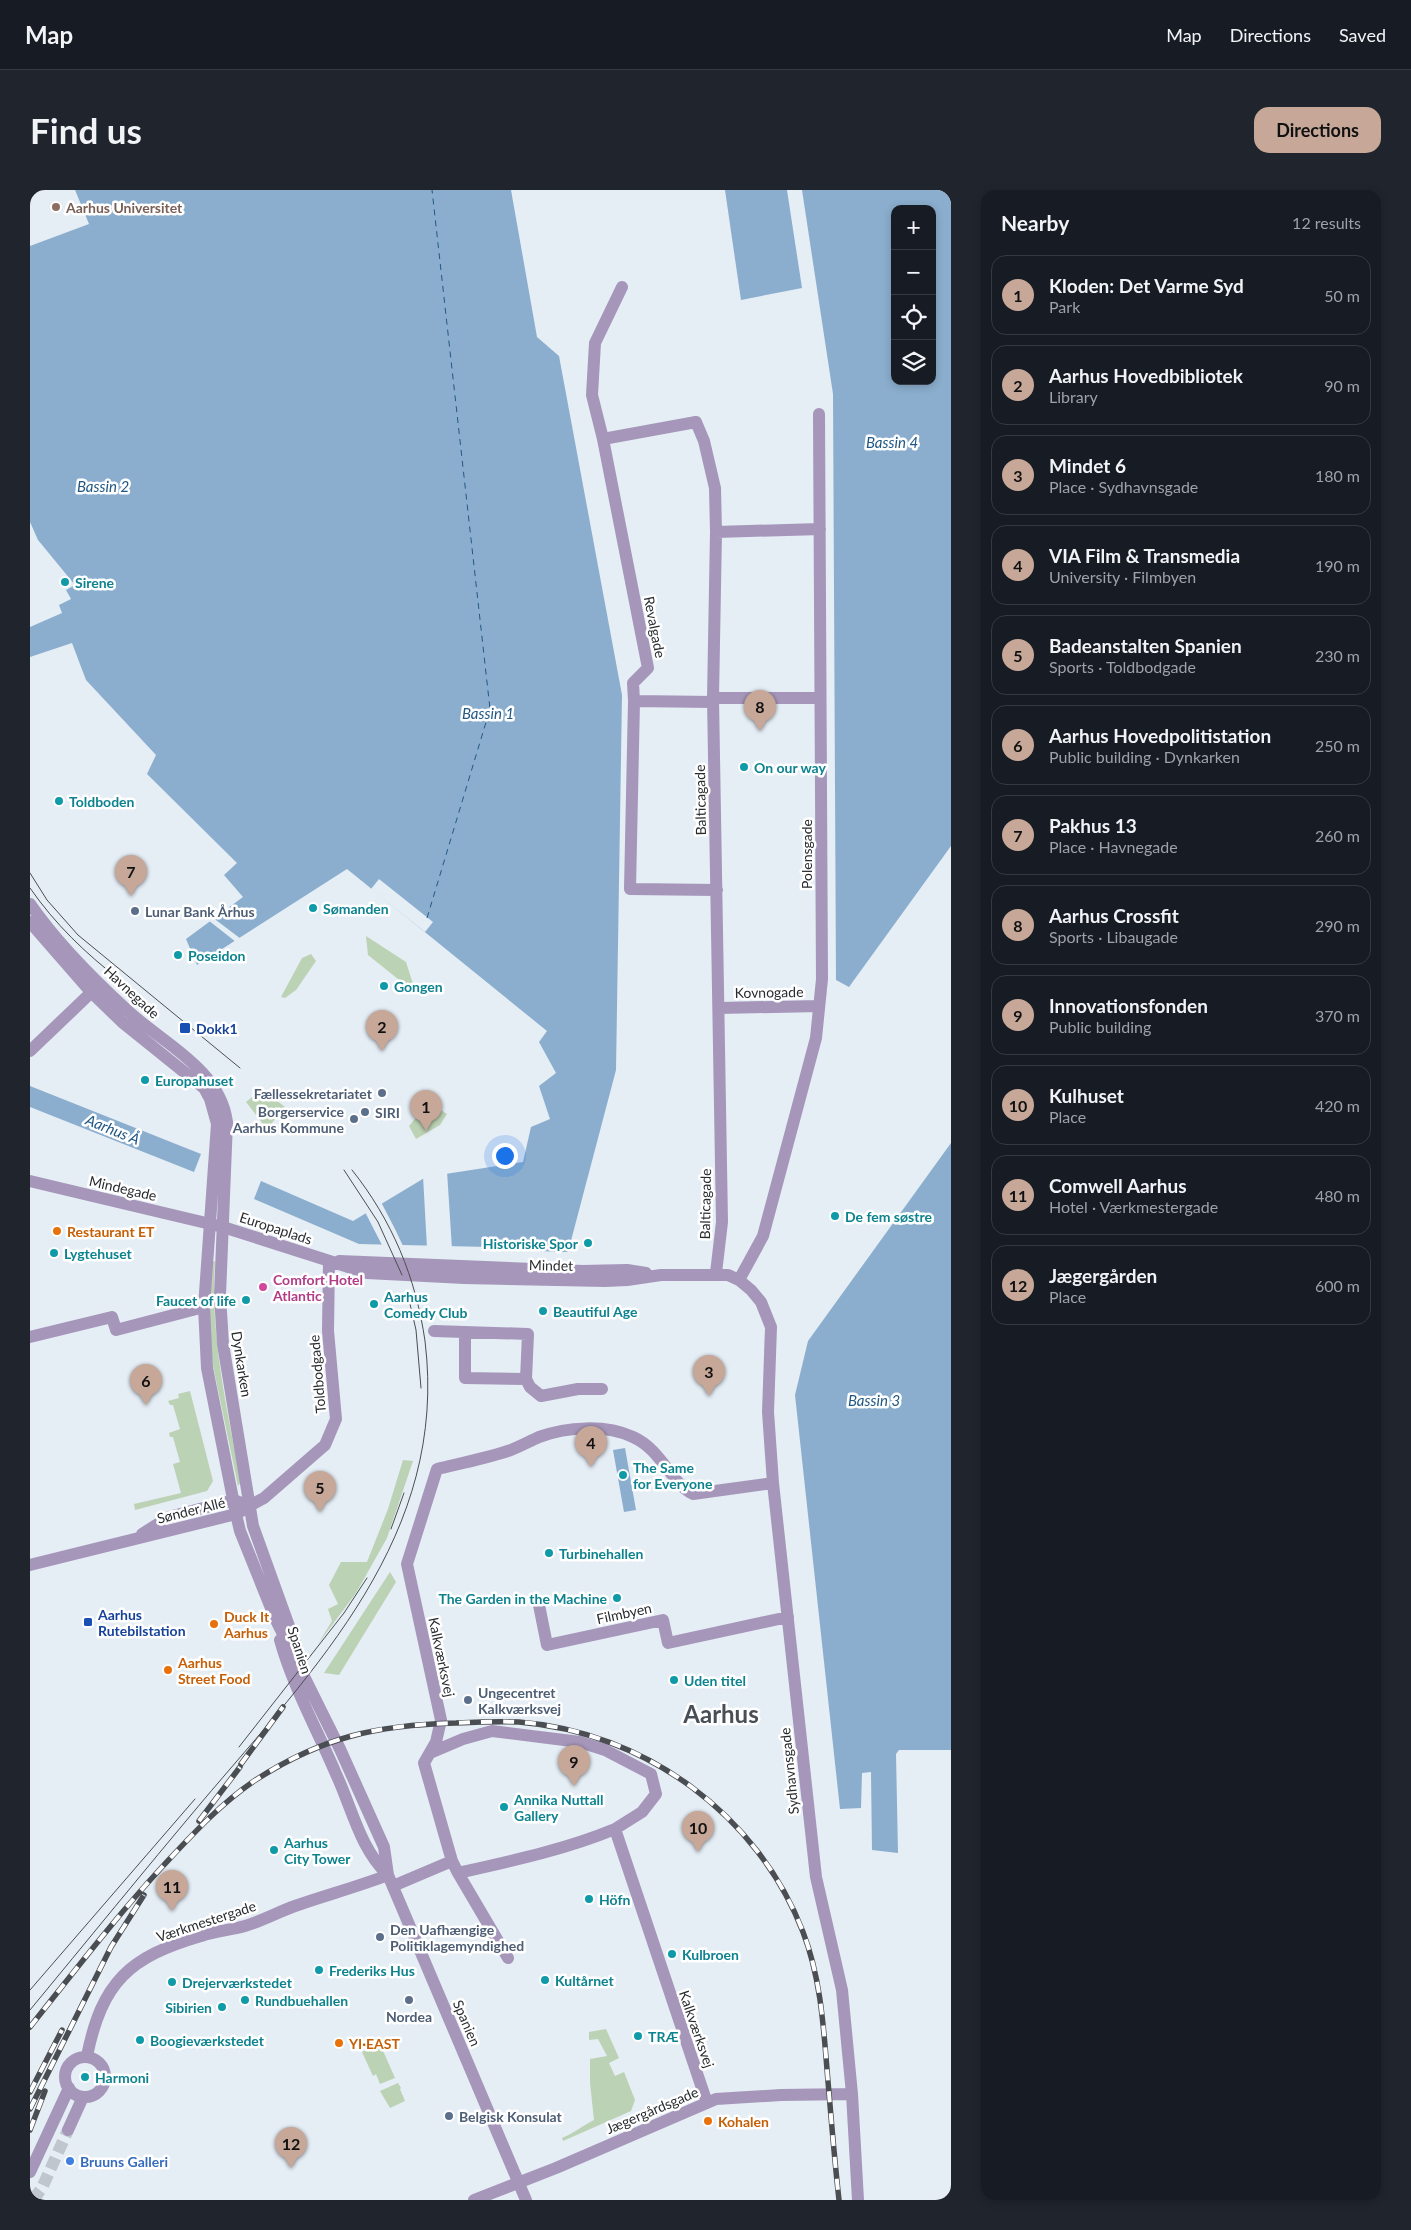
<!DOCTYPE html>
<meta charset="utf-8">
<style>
:root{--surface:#171b24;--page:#20242c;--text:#f1f3f6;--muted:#9ea1a6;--line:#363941;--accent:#c6a798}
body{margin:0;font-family:Lato,sans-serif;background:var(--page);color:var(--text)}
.controls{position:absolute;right:15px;top:15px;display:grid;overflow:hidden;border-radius:10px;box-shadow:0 2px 8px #0003}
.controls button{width:45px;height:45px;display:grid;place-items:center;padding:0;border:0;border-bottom:1px solid var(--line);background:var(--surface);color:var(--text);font:25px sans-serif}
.you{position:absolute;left:474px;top:965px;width:18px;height:18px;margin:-12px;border:4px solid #fff;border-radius:50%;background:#1a73e8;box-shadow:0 0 0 8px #1a73e833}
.badge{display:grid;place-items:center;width:32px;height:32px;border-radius:50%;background:var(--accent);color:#111;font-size:16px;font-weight:700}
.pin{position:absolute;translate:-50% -41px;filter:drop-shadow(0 1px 2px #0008)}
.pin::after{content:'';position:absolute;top:26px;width:18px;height:15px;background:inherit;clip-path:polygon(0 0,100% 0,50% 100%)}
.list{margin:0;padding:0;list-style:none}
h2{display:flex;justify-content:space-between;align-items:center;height:65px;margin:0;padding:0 20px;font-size:21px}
h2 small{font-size:16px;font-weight:400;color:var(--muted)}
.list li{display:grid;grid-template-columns:32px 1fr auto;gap:15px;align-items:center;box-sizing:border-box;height:80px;margin:0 10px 10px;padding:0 10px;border:1px solid var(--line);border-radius:15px}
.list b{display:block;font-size:19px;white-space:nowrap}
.list p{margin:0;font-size:16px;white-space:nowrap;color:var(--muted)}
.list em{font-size:16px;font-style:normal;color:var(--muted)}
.icon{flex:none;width:28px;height:28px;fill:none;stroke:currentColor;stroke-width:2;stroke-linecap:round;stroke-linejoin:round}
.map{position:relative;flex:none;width:921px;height:2010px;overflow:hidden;border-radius:15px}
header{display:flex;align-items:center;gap:30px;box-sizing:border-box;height:70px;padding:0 25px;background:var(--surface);border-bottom:1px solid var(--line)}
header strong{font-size:24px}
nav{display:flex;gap:28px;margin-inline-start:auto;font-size:18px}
.intro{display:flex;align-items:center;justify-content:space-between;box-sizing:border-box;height:120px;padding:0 30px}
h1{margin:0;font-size:35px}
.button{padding:12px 22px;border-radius:15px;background:var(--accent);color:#111;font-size:18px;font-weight:700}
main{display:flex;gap:30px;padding:0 30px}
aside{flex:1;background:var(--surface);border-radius:15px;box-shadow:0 2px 8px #0003}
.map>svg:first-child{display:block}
</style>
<header>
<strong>Map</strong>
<nav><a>Map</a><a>Directions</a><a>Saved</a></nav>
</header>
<div class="intro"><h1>Find us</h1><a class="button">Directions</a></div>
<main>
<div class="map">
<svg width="921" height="2010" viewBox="0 0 921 2010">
<rect width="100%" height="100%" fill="#e5edf5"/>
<path fill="#bcd2b4" d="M 336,746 L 376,772 L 384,797 L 378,797 L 338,765 Z
M 281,764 L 286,771 L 266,800 L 255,808 L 251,807 L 272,768 Z
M 232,899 L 255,917 L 237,939 L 216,912 Z
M 399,912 L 417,924 L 410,935 L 386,949 L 379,936 Z
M 181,1070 L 185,1072 C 180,1146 197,1219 211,1292 L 208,1296 L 183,1176 L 178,1126 Z
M 160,1201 L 183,1291 L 177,1301 L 105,1320 L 104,1314 L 151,1303 L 143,1274 L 150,1272 L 143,1247 L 140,1247 L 139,1243 L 150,1239 L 143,1215 L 140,1215 L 138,1211 L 149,1208 L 148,1204 Z
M 373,1270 L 383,1271 L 357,1348 L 326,1403 L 288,1454 L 302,1431 L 298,1419 L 308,1414 L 299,1395 L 311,1372 L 337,1372 L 358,1319 Z
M 360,1382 L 366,1392 L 309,1485 L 294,1483 Z
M 576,1839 L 589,1868 L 579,1873 L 585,1886 L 594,1882 L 605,1910 L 601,1921 L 533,1951 L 532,1948 C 544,1943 552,1936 564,1930 L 560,1893 L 560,1869 L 577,1866 L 568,1849 L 559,1850 L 559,1842 Z
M 350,1854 L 365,1888 L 350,1894 L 346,1884 L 343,1886 L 332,1862 Z
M 368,1893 L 371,1898 L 370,1899 L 375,1911 L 360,1918 L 350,1901 Z"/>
<path fill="#8baece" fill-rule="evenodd" d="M 45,0 L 481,0 L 507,147 L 529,166 L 592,505 L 586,880 L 538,1062 L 507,1061 L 506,1058 L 329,1054 L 224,1009 L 231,991 L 323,1031 L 396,987 L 493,972 L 501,937 L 520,929 L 509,896 L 526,883 L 509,852 L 517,841 L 317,679 L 167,775 L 156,749 L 213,707 L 194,685 L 207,673 L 117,584 L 126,565 L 56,490 L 42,453 L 0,467 L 0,437 L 32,423 L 29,415 L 41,409 L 36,400 L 45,395 L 8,350 L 0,332 L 0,56 L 59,34 Z
M 695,0 L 757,0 L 772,98 L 711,110 Z
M 772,0 L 921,0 L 921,656 L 819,797 L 806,790 L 803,204 ZM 865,19 L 902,19 L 902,191 L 865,191 Z
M 0,896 L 171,964 L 164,982 L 0,917 Z
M 921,953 L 921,1560 L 869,1560 L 866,1564 L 868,1663 L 842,1660 L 841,1582 L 832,1583 L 831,1618 L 810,1619 L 765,1205 L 778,1151 Z
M 595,1258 L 606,1320 L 594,1322 L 583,1260 Z"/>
<path fill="#e5edf5" d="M 349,689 L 403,732 L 395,742 L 341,699 Z
M 182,727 L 211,749 L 206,752 L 178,730 Z
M 417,981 L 422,1059 L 397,1058 L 393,986 Z
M 351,1012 L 365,1039 L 374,1058 L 353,1057 L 335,1022 Z"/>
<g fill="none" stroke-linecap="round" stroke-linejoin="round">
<path stroke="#215883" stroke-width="1" stroke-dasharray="6 5" stroke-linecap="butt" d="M 397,728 L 460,519 L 402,0"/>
<path stroke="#bfc6cd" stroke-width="12" stroke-dasharray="12 6" stroke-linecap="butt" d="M 3,2010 L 12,1998 L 38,1940"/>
<path stroke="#a596ba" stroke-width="12" d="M 592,97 L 565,153 L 562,205 L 573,249 L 618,478 L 603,493 L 604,511 L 600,699 L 687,700
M 573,249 L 666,232 L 674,251 L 685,298 L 686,342 L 683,508 L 692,1032 L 686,1083
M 686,342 L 790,339
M 683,508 L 790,508
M 604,511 L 683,512
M 689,818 L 789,816
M 0,861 L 69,795
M 0,991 L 193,1037 L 337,1083 L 434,1088 L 575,1091 L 597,1090 L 631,1085 L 698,1085 L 709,1090 L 721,1100 L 731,1112 L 741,1137 L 738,1222 L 743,1293 L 786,1687 L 812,1800 L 822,1904 L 828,2010
M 309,1071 L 553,1081 L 597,1080 L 616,1083
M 709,1090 L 733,1046 L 786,848 L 792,789 L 789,224
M 404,1141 L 498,1144 L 496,1189 L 500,1197 L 511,1206 L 548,1199 L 572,1199
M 435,1142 L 435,1188 L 496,1189
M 0,1147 L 82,1127 L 86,1140 L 174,1117
M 219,1316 L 234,1308 L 295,1255 L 306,1229 L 298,1141 L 299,1071
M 509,1415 L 517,1455 L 633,1430 L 638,1453 L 758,1427
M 400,1563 L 433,1549 L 462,1541 L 550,1552 L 575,1560 L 621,1584 L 626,1604 L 612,1622 L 585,1639
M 428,1683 L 478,1768
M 363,1696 L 422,1671
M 677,1913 L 585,1639 C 534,1660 481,1671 428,1683 L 422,1671 L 394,1573 L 406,1552 L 411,1530 L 377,1374 L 407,1279 C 432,1273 457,1268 481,1260 C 491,1256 500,1251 509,1247 C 537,1237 575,1234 603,1247 C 632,1260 640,1292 663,1304 L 743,1293
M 38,1940 L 53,1907
M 0,1982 L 39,1898
M 444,2010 L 526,1978 L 686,1909 L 751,1905 L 822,1904"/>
<path stroke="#a596ba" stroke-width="12" d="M 0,714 C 27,753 63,789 98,821 C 134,854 190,879 197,932 L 190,1105 L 193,1154 L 223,1336 L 268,1461
M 0,732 L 61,802 L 92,832 L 174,898 L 180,909 L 187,934 L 174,1117 L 177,1178 L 206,1324 L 210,1341 L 245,1428 L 310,1559 L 354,1657 L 358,1685 L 496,2010
M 112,1344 L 139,1327 L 204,1310 L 212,1313
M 0,1375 L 206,1324 L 213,1320
M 250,1450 C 263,1497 287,1539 306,1584 C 322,1618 330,1659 358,1685
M 57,1866 C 72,1792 99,1767 171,1746 C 185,1741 201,1740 215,1736 C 232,1731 248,1722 265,1716 C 296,1705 327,1697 358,1685
M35 1887a20 20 0 1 1 40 0a20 20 0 1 1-40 0Z"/>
<path stroke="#4a4e52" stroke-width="1" d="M 0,683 L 17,710 L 48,745 L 210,878
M 0,698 C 25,734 55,763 90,790
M 314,980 L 348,1032 L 372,1085
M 377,1101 L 386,1140 L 391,1198
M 361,1339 L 374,1303
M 209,1557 L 314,1423 L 337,1388
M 0,1800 L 165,1609
M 0,1820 C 57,1751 113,1682 171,1613 C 285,1478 419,1345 395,1151 C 386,1088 362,1030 322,980"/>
<defs>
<path id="rail" d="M 211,1574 L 253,1517
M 169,1631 L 210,1577
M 0,1837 C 43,1783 85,1728 132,1677 C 161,1646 189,1615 224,1591 C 292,1547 346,1535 426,1533 C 447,1532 469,1531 489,1532 C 615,1542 728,1625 773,1742 C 793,1794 794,1849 799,1903 C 802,1939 805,1974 809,2010
M 0,1902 L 32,1840
M 0,1919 L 81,1757 L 114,1705
M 0,1940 L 15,1901"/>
</defs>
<use href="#rail" stroke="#4a4e52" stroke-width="5.5"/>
<use href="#rail" stroke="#fff" stroke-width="4" stroke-dasharray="11" stroke-linecap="butt"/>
</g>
<circle fill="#8d6e63" stroke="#fff" stroke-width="2" cx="26" cy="17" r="5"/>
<g fill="#0f9aa8" stroke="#fff" stroke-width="2">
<circle cx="35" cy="392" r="5"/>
<circle cx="714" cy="577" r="5"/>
<circle cx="29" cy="611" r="5"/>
<circle cx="283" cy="718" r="5"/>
<circle cx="148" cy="765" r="5"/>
<circle cx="354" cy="796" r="5"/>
<circle cx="115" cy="890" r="5"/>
<circle cx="805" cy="1026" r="5"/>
<circle cx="558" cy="1053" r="5"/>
<circle cx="24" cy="1063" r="5"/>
<circle cx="216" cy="1110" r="5"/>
<circle cx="344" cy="1114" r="5"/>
<circle cx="513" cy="1121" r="5"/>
<circle cx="593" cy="1285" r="5"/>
<circle cx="519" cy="1363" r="5"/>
<circle cx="587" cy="1408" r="5"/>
<circle cx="644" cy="1490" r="5"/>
<circle cx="474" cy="1617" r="5"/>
<circle cx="244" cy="1660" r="5"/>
<circle cx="559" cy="1709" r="5"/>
<circle cx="642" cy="1764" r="5"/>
<circle cx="289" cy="1780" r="5"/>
<circle cx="515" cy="1790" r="5"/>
<circle cx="142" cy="1792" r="5"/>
<circle cx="215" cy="1810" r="5"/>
<circle cx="192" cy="1817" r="5"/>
<circle cx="608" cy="1846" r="5"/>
<circle cx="110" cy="1850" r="5"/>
<circle cx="55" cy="1887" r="5"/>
</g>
<g fill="#5c6f8a" stroke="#fff" stroke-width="2">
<circle cx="105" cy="721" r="5"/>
<circle cx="352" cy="903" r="5"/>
<circle cx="335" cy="922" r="5"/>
<circle cx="324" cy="929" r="5"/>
<circle cx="438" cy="1510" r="5"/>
<circle cx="350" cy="1747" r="5"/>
<circle cx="379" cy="1810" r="5"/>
<circle cx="419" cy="1926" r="5"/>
</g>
<g fill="#1a4fb4" stroke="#fff" stroke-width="2">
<rect x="149" y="832" width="12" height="12" rx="2.5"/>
<rect x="53" y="1427" width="10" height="10" rx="2.5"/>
</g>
<g fill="#e8710a" stroke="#fff" stroke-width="2">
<circle cx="27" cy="1041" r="5"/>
<circle cx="184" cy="1434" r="5"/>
<circle cx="138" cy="1480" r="5"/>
<circle cx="309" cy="1853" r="5"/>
<circle cx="678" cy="1931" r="5"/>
</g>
<circle fill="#d1479c" stroke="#fff" stroke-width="2" cx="233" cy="1097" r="5"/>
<circle fill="#3f7fe0" stroke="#fff" stroke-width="2" cx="40" cy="1971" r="5"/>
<g text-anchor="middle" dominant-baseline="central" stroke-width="5" stroke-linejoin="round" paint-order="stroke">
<g font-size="14" font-weight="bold" fill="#785e54" stroke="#fff" text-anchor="start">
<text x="36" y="17">Aarhus Universitet</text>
</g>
<g font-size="14" font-weight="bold" fill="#0d838f" stroke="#fff" text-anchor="start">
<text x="45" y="392">Sirene</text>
<text x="724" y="577">On our way</text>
<text x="39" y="611">Toldboden</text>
<text x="293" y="718">Sømanden</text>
<text x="158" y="765">Poseidon</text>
<text x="364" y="796">Gongen</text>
<text x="125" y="890">Europahuset</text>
<text x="815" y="1026">De fem søstre</text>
<text x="548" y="1053" text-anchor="end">Historiske Spor</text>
<text x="34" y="1063">Lygtehuset</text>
<text x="354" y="1106">Aarhus<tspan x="354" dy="16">Comedy Club</tspan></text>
<text x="206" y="1110" text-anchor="end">Faucet of life</text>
<text x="523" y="1121">Beautiful Age</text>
<text x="603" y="1277">The Same<tspan x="603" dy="16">for Everyone</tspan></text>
<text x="529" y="1363">Turbinehallen</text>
<text x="577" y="1408" text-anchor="end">The Garden in the Machine</text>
<text x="654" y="1490">Uden titel</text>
<text x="484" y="1609">Annika Nuttall<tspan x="484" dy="16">Gallery</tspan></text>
<text x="254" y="1652">Aarhus<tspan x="254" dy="16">City Tower</tspan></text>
<text x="569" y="1709">Höfn</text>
<text x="652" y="1764">Kulbroen</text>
<text x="299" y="1780">Frederiks Hus</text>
<text x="525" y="1790">Kultårnet</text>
<text x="152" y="1792">Drejerværkstedet</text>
<text x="225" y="1810">Rundbuehallen</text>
<text x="182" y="1817" text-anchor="end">Sibirien</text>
<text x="618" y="1846">TRÆ</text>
<text x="120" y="1850">Boogieværkstedet</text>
<text x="65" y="1887">Harmoni</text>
</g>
<g font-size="14" fill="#292c2f" stroke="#fff">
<text transform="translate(625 437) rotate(79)">Revalgade</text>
<text transform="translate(670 610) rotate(-91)">Balticagade</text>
<text transform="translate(776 664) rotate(-90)">Polensgade</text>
<text transform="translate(102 802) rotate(43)">Havnegade</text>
<text transform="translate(739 802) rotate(-1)">Kovnogade</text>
<text transform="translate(93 998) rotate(13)">Mindegade</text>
<text transform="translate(675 1014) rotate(-89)">Balticagade</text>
<text transform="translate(246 1038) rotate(18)">Europaplads</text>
<text transform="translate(521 1075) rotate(1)">Mindet</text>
<text transform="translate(212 1174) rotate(81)">Dynkarken</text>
<text transform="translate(287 1184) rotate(-95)">Toldbodgade</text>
<text transform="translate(161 1320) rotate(-14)">Sønder Allé</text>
<text transform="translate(594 1423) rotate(-12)">Filmbyen</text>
<text transform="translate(270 1460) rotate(72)">Spanien</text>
<text transform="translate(412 1467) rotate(78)">Kalkværksvej</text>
<text transform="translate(759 1581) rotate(-96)">Sydhavnsgade</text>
<text transform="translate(176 1731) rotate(-18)">Værkmestergade</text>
<text transform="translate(437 1833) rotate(67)">Spanien</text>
<text transform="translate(667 1839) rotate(71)">Kalkværksvej</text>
<text transform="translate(622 1920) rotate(-23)">Jægergårdsgade</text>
</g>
<g font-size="14" font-weight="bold" fill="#4e5e75" stroke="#fff" text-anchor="start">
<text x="115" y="721">Lunar Bank Århus</text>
<text x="342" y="903" text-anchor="end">Fællessekretariatet</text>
<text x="314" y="921" text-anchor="end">Borgerservice<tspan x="314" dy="16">Aarhus Kommune</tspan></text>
<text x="345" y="922">SIRI</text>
<text x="448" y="1502">Ungecentret<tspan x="448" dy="16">Kalkværksvej</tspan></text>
<text x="360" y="1739">Den Uafhængige<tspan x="360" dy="16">Politiklagemyndighed</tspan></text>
<text x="379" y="1826" text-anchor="middle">Nordea</text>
<text x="429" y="1926">Belgisk Konsulat</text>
</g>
<g font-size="14" font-weight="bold" fill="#164399" stroke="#fff" text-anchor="start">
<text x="166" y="838">Dokk1</text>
<text x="68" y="1424">Aarhus<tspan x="68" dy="16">Rutebilstation</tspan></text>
</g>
<g font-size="14" font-weight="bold" fill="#c56008" stroke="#fff" text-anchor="start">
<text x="37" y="1041">Restaurant ET</text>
<text x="194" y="1426">Duck It<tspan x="194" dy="16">Aarhus</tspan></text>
<text x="148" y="1472">Aarhus<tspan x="148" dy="16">Street Food</tspan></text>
<text x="319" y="1853">YI·EAST</text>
<text x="688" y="1931">Kohalen</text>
</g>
<g font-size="14" font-weight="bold" fill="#b23c85" stroke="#fff" text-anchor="start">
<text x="243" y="1089">Comfort Hotel<tspan x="243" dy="16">Atlantic</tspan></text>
</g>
<g font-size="14" font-weight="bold" fill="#366cbe" stroke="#fff" text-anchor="start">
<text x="50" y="1971">Bruuns Galleri</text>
</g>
<g font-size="15" font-style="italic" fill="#215883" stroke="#fff">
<text x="862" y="252">Bassin 4</text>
<text x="73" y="296">Bassin 2</text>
<text x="458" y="523">Bassin 1</text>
<text transform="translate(83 939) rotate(22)">Aarhus Å</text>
<text x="844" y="1210">Bassin 3</text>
</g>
<g font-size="24" font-weight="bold" fill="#494f56" stroke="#fff">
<text x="691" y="1523">Aarhus</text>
</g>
</g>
</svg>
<div class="controls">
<button>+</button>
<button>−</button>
<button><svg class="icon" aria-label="locate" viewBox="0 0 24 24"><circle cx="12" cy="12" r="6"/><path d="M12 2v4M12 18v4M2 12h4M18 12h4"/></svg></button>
<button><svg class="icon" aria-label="layers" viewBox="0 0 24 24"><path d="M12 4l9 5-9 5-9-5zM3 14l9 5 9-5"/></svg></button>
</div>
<div class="you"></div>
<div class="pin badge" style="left:396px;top:941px">1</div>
<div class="pin badge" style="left:352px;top:861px">2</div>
<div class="pin badge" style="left:679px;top:1206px">3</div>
<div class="pin badge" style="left:561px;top:1277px">4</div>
<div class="pin badge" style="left:290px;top:1322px">5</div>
<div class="pin badge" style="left:116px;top:1215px">6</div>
<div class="pin badge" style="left:101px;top:706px">7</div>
<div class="pin badge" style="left:730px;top:541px">8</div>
<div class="pin badge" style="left:544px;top:1596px">9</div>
<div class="pin badge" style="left:668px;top:1662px">10</div>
<div class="pin badge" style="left:142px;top:1721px">11</div>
<div class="pin badge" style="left:261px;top:1978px">12</div>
</div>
<aside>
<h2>Nearby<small>12 results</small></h2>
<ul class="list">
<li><span class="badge">1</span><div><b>Kloden: Det Varme Syd</b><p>Park</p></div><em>50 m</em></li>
<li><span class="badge">2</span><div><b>Aarhus Hovedbibliotek</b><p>Library</p></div><em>90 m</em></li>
<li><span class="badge">3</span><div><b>Mindet 6</b><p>Place · Sydhavnsgade</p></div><em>180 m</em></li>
<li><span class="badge">4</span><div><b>VIA Film &amp; Transmedia</b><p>University · Filmbyen</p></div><em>190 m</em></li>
<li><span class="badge">5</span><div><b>Badeanstalten Spanien</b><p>Sports · Toldbodgade</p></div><em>230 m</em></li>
<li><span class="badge">6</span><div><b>Aarhus Hovedpolitistation</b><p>Public building · Dynkarken</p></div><em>250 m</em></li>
<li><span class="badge">7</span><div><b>Pakhus 13</b><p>Place · Havnegade</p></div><em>260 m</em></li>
<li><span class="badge">8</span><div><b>Aarhus Crossfit</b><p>Sports · Libaugade</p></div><em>290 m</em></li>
<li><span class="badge">9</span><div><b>Innovationsfonden</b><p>Public building</p></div><em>370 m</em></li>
<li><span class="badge">10</span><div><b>Kulhuset</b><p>Place</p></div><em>420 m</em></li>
<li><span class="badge">11</span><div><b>Comwell Aarhus</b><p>Hotel · Værkmestergade</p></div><em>480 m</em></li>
<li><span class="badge">12</span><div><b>Jægergården</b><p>Place</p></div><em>600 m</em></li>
</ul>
</aside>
</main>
